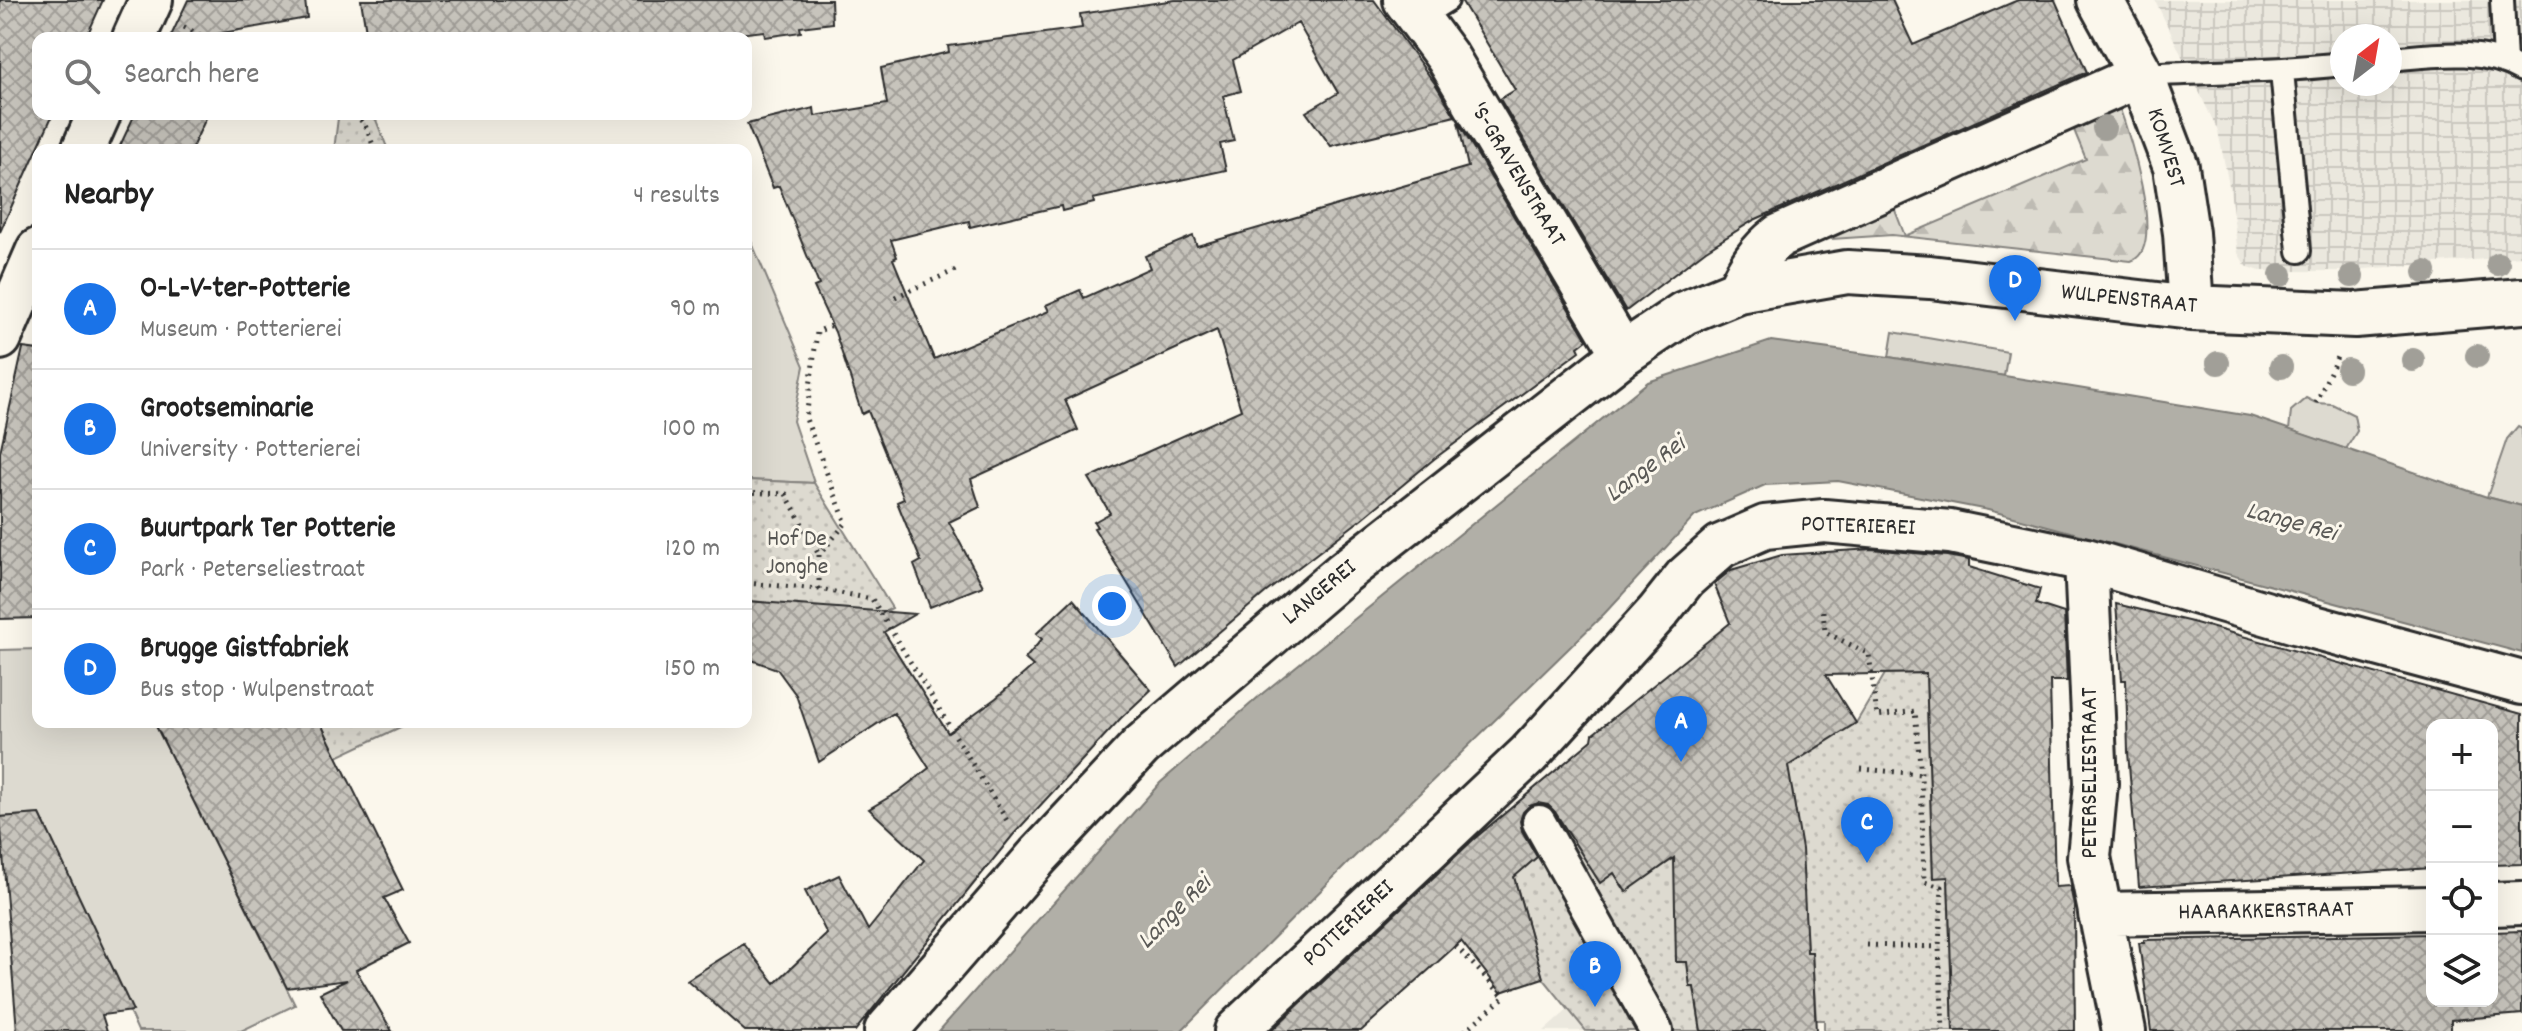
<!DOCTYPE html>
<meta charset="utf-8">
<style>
:root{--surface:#fff;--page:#f6f6f6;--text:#222;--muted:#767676;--line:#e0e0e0;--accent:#1a73e8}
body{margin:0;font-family:Dekko,sans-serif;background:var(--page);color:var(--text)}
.controls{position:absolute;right:24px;bottom:24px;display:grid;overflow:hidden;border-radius:16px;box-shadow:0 8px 32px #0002}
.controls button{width:72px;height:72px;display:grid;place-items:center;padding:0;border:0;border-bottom:2px solid var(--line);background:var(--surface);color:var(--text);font:40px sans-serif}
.compass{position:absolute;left:2330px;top:24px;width:72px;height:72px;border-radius:50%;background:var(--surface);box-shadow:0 8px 32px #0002;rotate:31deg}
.you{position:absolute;left:1112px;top:606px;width:28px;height:28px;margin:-20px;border:6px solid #fff;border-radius:50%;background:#1a73e8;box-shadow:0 0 0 12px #1a73e833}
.badge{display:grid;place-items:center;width:52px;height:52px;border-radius:50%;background:var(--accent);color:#fff;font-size:26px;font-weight:700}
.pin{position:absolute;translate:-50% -66px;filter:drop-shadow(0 2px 4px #0008)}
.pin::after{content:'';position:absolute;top:42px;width:28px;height:24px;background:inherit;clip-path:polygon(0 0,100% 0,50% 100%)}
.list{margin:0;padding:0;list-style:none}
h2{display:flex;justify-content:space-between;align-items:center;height:104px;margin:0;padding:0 32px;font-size:34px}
h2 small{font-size:26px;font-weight:400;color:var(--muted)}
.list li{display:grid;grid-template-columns:52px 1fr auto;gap:24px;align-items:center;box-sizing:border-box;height:120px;padding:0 32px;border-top:2px solid var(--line)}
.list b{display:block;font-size:30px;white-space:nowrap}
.list p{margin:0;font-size:26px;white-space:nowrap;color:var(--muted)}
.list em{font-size:26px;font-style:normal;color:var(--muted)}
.icon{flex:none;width:44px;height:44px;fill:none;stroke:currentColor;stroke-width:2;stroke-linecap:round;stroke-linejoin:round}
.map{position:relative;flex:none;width:2522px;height:1031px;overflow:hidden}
.search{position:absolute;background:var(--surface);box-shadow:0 8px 32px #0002;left:32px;top:32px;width:720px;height:88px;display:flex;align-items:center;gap:20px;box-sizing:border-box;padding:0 28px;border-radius:16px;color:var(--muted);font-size:30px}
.panel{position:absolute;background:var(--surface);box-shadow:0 8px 32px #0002;left:32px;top:144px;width:720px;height:584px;border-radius:16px}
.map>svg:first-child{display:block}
</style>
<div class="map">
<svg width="2522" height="1031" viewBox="0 0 2522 1031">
<defs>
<pattern id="industrial-grid" width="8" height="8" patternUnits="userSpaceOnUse" patternTransform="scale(2)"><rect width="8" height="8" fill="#ebe8de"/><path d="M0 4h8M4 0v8" fill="none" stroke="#cac7bf"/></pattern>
<pattern id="forest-firs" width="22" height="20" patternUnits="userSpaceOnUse" patternTransform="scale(2)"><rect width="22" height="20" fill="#dddad0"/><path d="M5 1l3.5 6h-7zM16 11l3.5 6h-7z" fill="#bebbb3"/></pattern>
<pattern id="park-dots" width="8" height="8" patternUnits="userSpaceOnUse" patternTransform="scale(2)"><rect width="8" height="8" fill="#dddad0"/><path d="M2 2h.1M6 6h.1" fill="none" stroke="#bebbb3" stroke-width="1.8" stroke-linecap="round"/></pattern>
<pattern id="building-cross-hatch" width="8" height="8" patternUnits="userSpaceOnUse" patternTransform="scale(2)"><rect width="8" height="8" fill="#c7c4bc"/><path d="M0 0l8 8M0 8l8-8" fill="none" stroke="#a29f99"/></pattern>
</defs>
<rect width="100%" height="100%" fill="#fbf7ec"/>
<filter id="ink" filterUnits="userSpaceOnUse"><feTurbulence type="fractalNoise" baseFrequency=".0125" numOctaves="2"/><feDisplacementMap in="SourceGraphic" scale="16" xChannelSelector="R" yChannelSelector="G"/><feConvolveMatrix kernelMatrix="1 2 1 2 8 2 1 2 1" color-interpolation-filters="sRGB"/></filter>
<g filter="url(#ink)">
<path fill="#ebe8de" d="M 1598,983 L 1641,1031 L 1544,1031 Z"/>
<path fill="url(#industrial-grid)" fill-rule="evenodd" d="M 2155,0 L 2522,0 L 2522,256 L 2340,271 L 2260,271 L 2246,266 L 2238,253 L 2230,190 L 2218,131 ZM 2342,36 L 2390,36 L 2390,84 L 2342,84 Z"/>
<path fill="#dddad0" stroke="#84827e" stroke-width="2" d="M 746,229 L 804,366 L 793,421 L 814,483 L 746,480 Z
M 1893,332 L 2008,352 L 2004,376 L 1889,357 Z
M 2306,398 L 2316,403 L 2332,404 L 2354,415 L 2357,431 L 2346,449 L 2289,430 L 2291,411 Z
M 2518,426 L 2522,428 L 2522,506 L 2487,497 L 2507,439 Z
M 38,649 L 38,722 L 154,722 L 295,1005 L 241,1031 L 138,1031 L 40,814 L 0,817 L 0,650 Z"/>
<path fill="url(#forest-firs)" stroke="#84827e" stroke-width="2" d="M 2116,98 C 2126,125 2169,249 2131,261 L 1892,235 L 1832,239 L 1831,230 L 1891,200 L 1905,236 L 2086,159 L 2069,118 Z"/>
<path fill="url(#park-dots)" stroke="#84827e" stroke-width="2" d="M 329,114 L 370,114 L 376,120 L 388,150 L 334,150 L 338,118 Z
M 746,480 L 814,483 L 892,608 L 875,617 L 746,600 Z
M 1926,673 L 1933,877 L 1948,877 L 1953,1031 L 1824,1031 L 1824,1020 L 1816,1020 L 1812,953 L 1807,952 L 1801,849 L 1792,789 L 1781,771 L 1856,723 L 1885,674 Z
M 320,722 L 411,722 L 337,757 Z
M 1563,802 L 1559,819 L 1600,882 L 1614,873 L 1625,889 L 1675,858 L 1690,986 L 1694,987 L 1701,1031 L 1586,1031 L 1543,978 L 1514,877 L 1541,853 L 1531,829 Z"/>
<path fill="#b1afa7" stroke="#7b7a75" stroke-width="2" d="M 1771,341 L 1889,357 L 2250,416 L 2487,497 L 2522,506 L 2522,653 L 1988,510 L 1838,481 L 1765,485 L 1695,516 L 1604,614 L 1352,859 L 1181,1031 L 939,1031 L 1160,783 L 1263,693 L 1648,382 Z"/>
<path fill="url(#building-cross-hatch)" stroke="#2b2b2b" stroke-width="2" d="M 0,0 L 103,0 L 86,38 L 38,38 L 38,114 L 53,114 L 0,232 Z
M 188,0 L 305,0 L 307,18 L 194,38 L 170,38 Z
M 361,0 L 831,0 L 832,23 L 800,27 L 801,32 L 765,37 L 764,31 L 704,38 L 367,38 Z
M 1175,0 L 1374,0 L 1436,85 L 1455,116 L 1331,146 L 1306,112 L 1338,93 L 1298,23 L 1233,60 L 1241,91 L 1223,96 L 1234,141 L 1220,144 L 1226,170 L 1093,199 L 1094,203 L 1062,211 L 1061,206 L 970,227 L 969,221 L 891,240 L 897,257 L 893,259 L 934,359 L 1049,311 L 1046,305 L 1080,290 L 1084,298 L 1150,268 L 1145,256 L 1193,236 L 1197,246 L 1468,167 L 1458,122 L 1587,340 L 1578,347 L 1580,351 L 1434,459 L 1363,518 L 1265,593 L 1178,667 L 1094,528 L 1097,527 L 1094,522 L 1110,513 L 1089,478 L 1241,410 L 1217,330 L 1065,400 L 1078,430 L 971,479 L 980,507 L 949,522 L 983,586 L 930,607 L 914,565 L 921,561 L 897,502 L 904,499 L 868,411 L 862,414 L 835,332 L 814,287 L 819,285 L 779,186 L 773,188 L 747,124 L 814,108 L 815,116 L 887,104 L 881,68 L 949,52 L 948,46 L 1082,28 L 1080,14 Z
M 1461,0 L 1892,0 L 1913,45 L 2018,0 L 2055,0 L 2087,72 L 1754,220 L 1706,250 L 1626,311 L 1500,99 L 1515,90 Z
M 135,114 L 208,114 L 191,150 L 118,150 Z
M 23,348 L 38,350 L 38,618 L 0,619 L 0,452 Z
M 1871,549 L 1947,556 L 1969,560 L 1969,567 L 2040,589 L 2036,604 L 2064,613 L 2067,681 L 2050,681 L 2055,887 L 2070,886 L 2074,906 L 2075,1031 L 1953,1031 L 1948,877 L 1933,878 L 1926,673 L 1826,675 L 1856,723 L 1788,766 L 1802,849 L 1807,952 L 1812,952 L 1816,1031 L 1701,1031 L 1694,987 L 1690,987 L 1687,962 L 1676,962 L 1674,858 L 1626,892 L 1614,873 L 1600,883 L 1555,812 L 1548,805 L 1538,803 L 1529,806 L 1523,812 L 1520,821 L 1522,831 L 1537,857 L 1514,877 L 1543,978 L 1501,992 L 1461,941 L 1361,1031 L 1271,1031 L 1474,839 L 1592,740 L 1593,734 L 1730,623 L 1714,584 L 1731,570 L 1782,555 Z
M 1073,599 L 1151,690 L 1121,718 L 1013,835 L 855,1031 L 745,1031 L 687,980 L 744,944 L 775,983 L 827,934 L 805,891 L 839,875 L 868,930 L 924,860 L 869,809 L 898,792 L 929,768 L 894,713 L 819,762 L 796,695 L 777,669 L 746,658 L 746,601 L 915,614 L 884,632 L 948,733 L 996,698 L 1033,666 L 1025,659 L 1042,639 L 1036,634 Z
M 2116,604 L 2192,622 L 2522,714 L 2522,864 L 2492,865 L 2492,725 L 2432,725 L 2432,868 L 2139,887 L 2128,752 L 2126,680 L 2122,680 Z
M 154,722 L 320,722 L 403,890 L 384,898 L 409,943 L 356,970 L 392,1031 L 341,1031 L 320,993 L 347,980 L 287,988 Z
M 40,814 L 133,1011 L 102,1015 L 107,1031 L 17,1031 L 0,817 Z
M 2522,931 L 2522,1014 L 2451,1020 L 2451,1031 L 2151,1031 L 2139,943 L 2144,943 L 2144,940 L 2432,934 L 2432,1001 L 2492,1001 L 2492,932 Z"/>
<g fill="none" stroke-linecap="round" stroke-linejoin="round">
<defs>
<path id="service" d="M 2502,0 L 2505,61
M 1418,18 L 1447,0
M 2390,59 C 2434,55 2482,47 2522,70
M 2282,71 L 2299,251
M 2141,75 C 2208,71 2275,72 2342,64"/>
<path id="pedestrian" d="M 1539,822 L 1656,1031"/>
<path id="minor" d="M 1405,0 L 1448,58 L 1623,354
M 134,38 L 151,0
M 83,150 L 99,114
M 1738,291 C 1749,268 1758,252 1779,236 L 2141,75
M 0,338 L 38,250
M 2086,560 L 2096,783 L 2089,857 L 2124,1031
M 2492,904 L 2522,903
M 2100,914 L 2432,908
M 886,1031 L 1038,856 L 1141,746 L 1343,573 L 1623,354 L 1684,313 L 1738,291 L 1847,272 L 1930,277 L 2191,308
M 1236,1031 L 1529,754 L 1658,612 L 1685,578 L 1721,546 L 1765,527 L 1824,521 L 1950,532 L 2086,560 L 2299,623 L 2522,683"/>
<path id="tertiary" d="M 2100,0 L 2141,75 L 2176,167 L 2186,233 L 2191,308 L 2355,315 L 2522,301"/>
</defs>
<use href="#service" stroke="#2b2b2b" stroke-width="28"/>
<use href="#pedestrian" stroke="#2b2b2b" stroke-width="38"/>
<use href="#minor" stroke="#2b2b2b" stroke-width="48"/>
<use href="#tertiary" stroke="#2b2b2b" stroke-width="50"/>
<path stroke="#2b2b2b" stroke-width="5" stroke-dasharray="2 6" stroke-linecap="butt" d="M 184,27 L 206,38
M 355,114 L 365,125 L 375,150
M 895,297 L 958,269
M 2316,403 L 2337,357
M 746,492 L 786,494 L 819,555
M 746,583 L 819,589 L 872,599 L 1009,824
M 819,589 L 819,555 L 846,523 L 806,419 L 817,332 L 832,325
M 1823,611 L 1825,632 L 1869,654 L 1877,716 L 1915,711 L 1921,774 L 1924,882 L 1942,887 L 1939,947 L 1943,1031
M 1861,769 L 1921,774
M 1867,945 L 1939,947
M 1456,946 L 1504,997 L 1465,1031"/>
<use href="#service" stroke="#fbf7ec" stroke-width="22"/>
<use href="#pedestrian" stroke="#fbf7ec" stroke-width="32"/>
<use href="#minor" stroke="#fbf7ec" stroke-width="42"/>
<use href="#tertiary" stroke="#fbf7ec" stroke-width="44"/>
</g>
<g fill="#a19f98">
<circle cx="2104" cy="128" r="12"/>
<circle cx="2498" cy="264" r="12"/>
<circle cx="2425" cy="272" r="12"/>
<circle cx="2281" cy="275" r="12"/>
<circle cx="2352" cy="276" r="12"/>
<circle cx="2477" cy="356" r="12"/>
<circle cx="2413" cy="360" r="12"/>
<circle cx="2218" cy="363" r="12"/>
<circle cx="2281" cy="367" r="12"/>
<circle cx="2348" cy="370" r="12"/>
</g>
</g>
<g text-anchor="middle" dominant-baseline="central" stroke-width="6" stroke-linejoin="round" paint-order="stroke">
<g font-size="24" fill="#2b2b2b" stroke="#fbf7ec">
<text transform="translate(2165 148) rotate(73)">KOMVEST</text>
<text transform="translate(1517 175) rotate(59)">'S-GRAVENSTRAAT</text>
<text transform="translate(2129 300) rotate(6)">WULPENSTRAAT</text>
<text transform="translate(1858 527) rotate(2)">POTTERIEREI</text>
<text transform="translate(1320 593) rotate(-40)">LANGEREI</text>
<text transform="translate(2091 773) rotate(-90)">PETERSELIESTRAAT</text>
<text transform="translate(2266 912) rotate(-1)">HAARAKKERSTRAAT</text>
<text transform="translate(1349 924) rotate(-43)">POTTERIEREI</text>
</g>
<g font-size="24" fill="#585754" stroke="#fbf7ec">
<text x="797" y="540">Hof De<tspan x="797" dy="28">Jonghe</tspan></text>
</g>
<g font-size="26" font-style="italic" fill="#5a5956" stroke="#fbf7ec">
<text transform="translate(1646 470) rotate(-37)">Lange Rei</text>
<text transform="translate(2291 523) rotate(15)">Lange Rei</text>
<text transform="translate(1175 913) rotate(-45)">Lange Rei</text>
</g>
</g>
</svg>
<div class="controls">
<button>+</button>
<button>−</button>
<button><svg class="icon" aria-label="locate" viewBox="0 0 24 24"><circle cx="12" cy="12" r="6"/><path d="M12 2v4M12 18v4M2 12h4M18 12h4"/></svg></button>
<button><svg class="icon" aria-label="layers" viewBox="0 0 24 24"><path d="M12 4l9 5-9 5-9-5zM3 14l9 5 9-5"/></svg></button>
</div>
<svg class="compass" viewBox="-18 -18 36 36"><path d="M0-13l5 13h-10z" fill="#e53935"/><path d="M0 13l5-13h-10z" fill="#767676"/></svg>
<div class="you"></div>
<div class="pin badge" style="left:1681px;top:762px">A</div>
<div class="pin badge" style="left:1595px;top:1007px">B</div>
<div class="pin badge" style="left:1867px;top:863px">C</div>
<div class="pin badge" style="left:2015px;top:321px">D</div>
<div class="search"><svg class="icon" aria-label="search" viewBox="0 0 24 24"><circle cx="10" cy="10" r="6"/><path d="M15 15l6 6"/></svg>Search here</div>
<section class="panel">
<h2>Nearby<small>4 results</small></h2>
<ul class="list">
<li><span class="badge">A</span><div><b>O-L-V-ter-Potterie</b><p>Museum · Potterierei</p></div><em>90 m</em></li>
<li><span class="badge">B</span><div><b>Grootseminarie</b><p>University · Potterierei</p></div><em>100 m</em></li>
<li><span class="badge">C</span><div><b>Buurtpark Ter Potterie</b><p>Park · Peterseliestraat</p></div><em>120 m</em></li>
<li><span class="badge">D</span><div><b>Brugge Gistfabriek</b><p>Bus stop · Wulpenstraat</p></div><em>150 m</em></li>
</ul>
</section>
</div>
